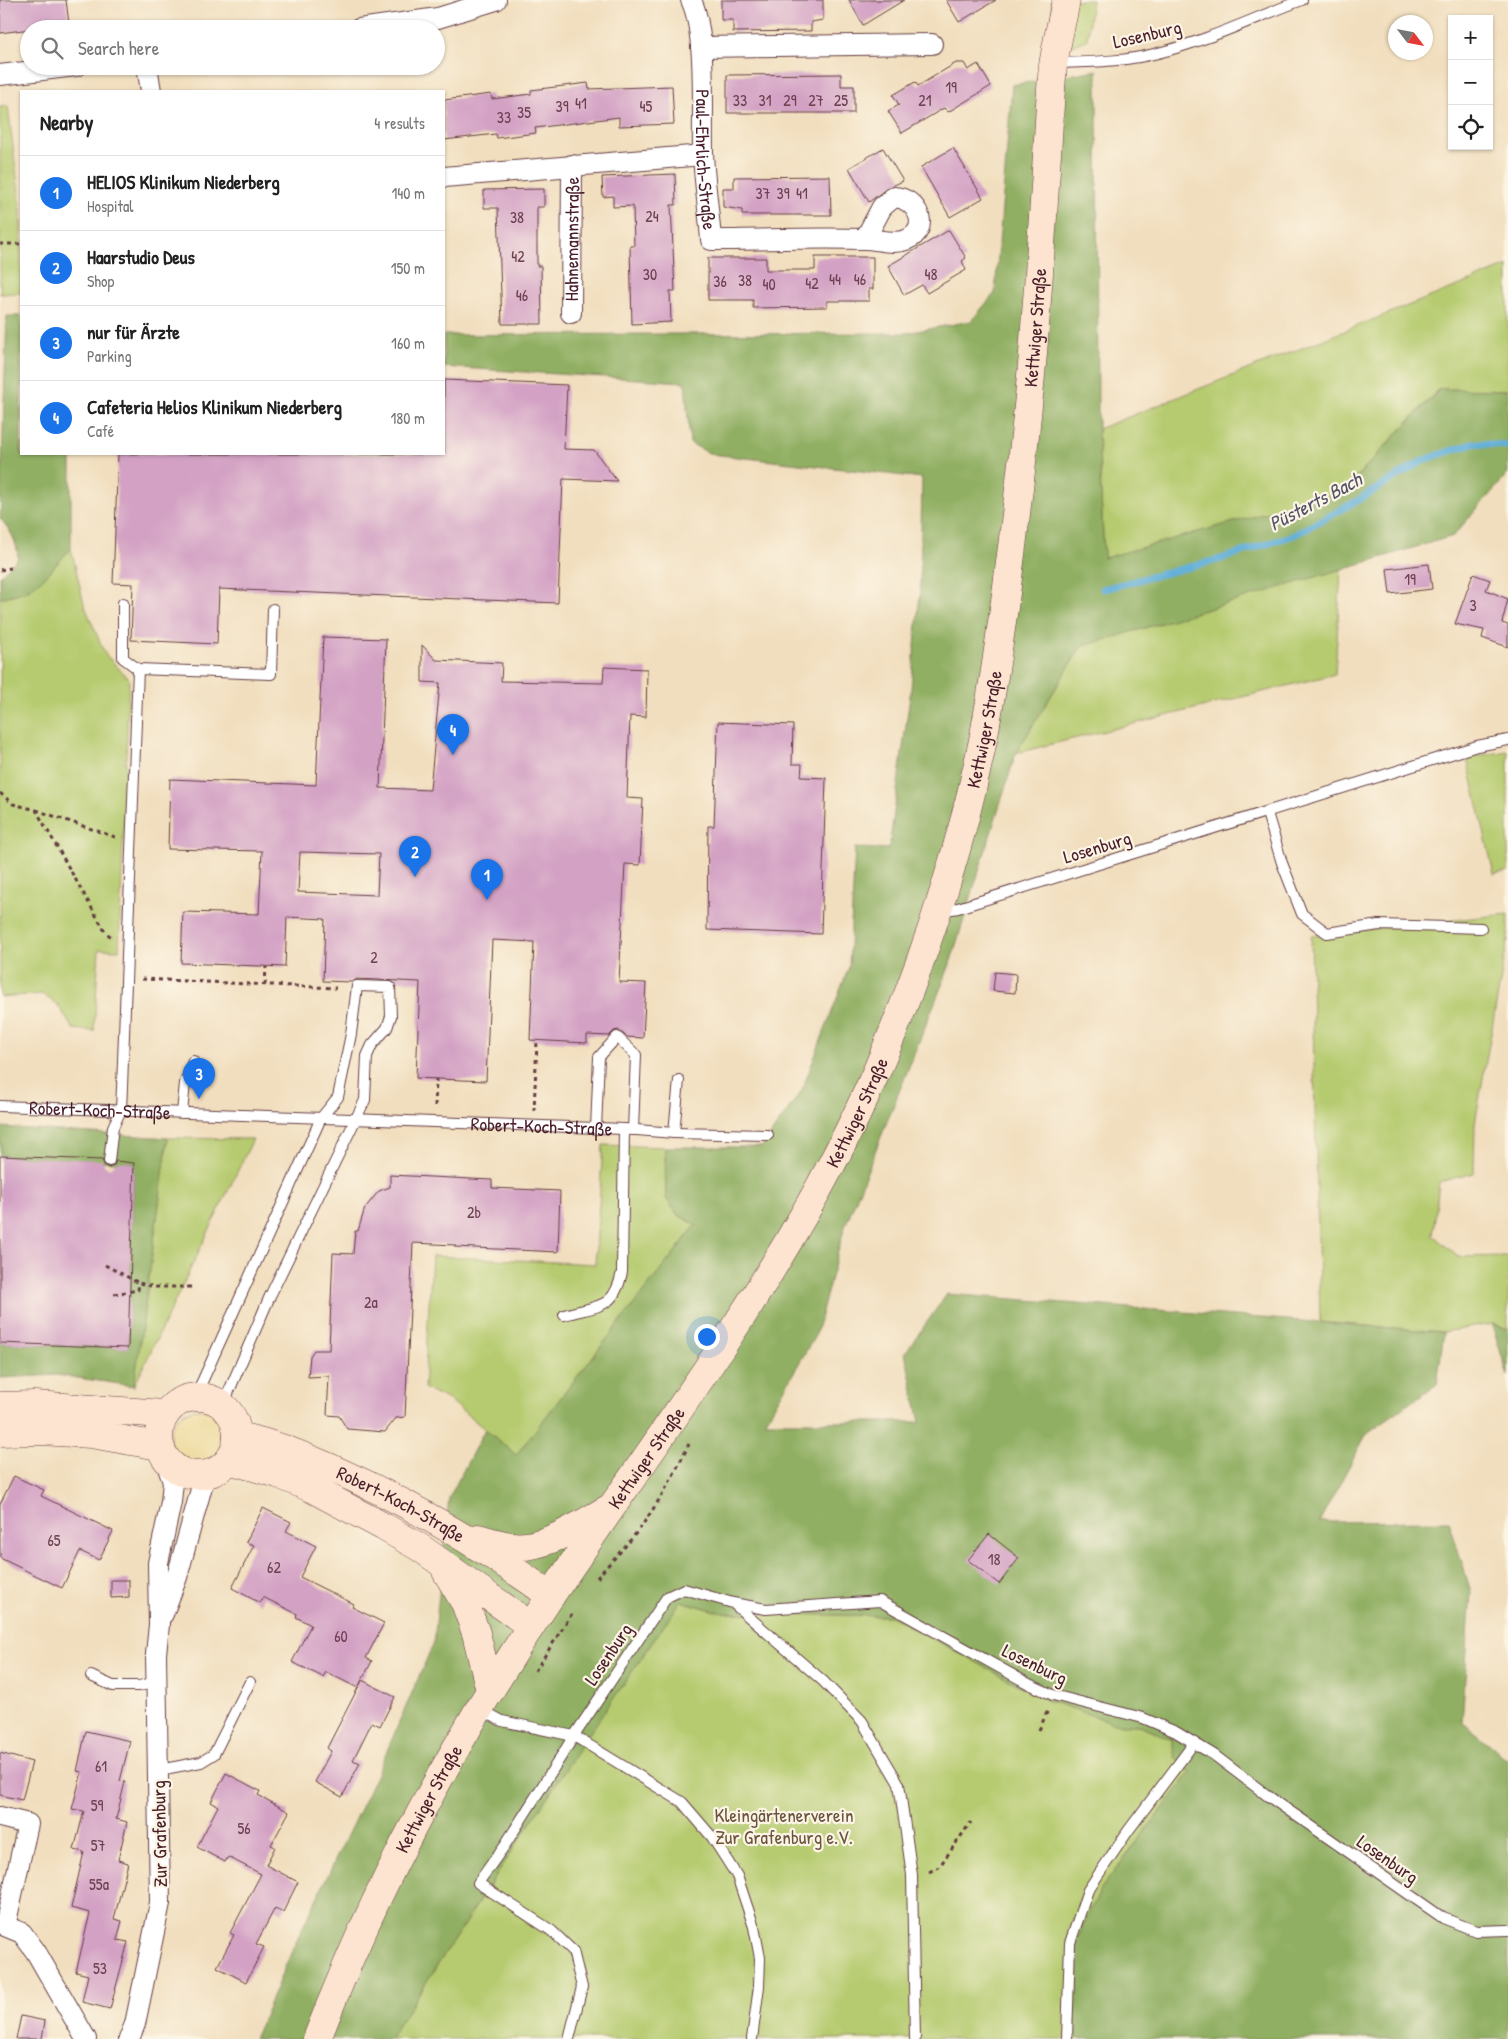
<!DOCTYPE html>
<meta charset="utf-8">
<style>
:root{--surface:#fff;--page:#f2f2f2;--text:#222;--muted:#767676;--line:#e0e0e0;--accent:#1a73e8}
body{margin:0;font-family:"Patrick Hand",sans-serif;background:var(--page);color:var(--text)}
.controls{position:absolute;right:15px;top:15px;display:grid;overflow:hidden;border-radius:0px;box-shadow:0 1px 4px #0004}
.controls button{width:45px;height:45px;display:grid;place-items:center;padding:0;border:0;border-bottom:1px solid var(--line);background:var(--surface);color:var(--text);font:25px sans-serif}
.compass{position:absolute;left:1388px;top:15px;width:45px;height:45px;border-radius:50%;background:var(--surface);box-shadow:0 1px 4px #0004;rotate:122deg}
.you{position:absolute;left:706px;top:1336px;width:18px;height:18px;margin:-12px;border:4px solid #fff;border-radius:50%;background:#1a73e8;box-shadow:0 0 0 8px #1a73e833}
.badge{display:grid;place-items:center;width:32px;height:32px;border-radius:50%;background:var(--accent);color:#fff;font-size:16px;font-weight:700}
.pin{position:absolute;translate:-50% -41px;filter:drop-shadow(0 1px 2px #0008)}
.pin::after{content:'';position:absolute;top:26px;width:18px;height:15px;background:inherit;clip-path:polygon(0 0,100% 0,50% 100%)}
.list{margin:0;padding:0;list-style:none}
h2{display:flex;justify-content:space-between;align-items:center;height:65px;margin:0;padding:0 20px;font-size:21px}
h2 small{font-size:16px;font-weight:400;color:var(--muted)}
.list li{display:grid;grid-template-columns:32px 1fr auto;gap:15px;align-items:center;box-sizing:border-box;height:75px;padding:0 20px;border-top:1px solid var(--line)}
.list b{display:block;font-size:19px;white-space:nowrap}
.list p{margin:0;font-size:16px;white-space:nowrap;color:var(--muted)}
.list em{font-size:16px;font-style:normal;color:var(--muted)}
.icon{flex:none;width:28px;height:28px;fill:none;stroke:currentColor;stroke-width:2;stroke-linecap:round;stroke-linejoin:round}
.map{position:relative;flex:none;width:1508px;height:2039px;overflow:hidden}
.search{position:absolute;background:var(--surface);box-shadow:0 1px 4px #0004;left:20px;top:20px;width:425px;height:55px;display:flex;align-items:center;gap:12px;box-sizing:border-box;padding:0 18px;border-radius:28px;color:var(--muted);font-size:19px}
.panel{position:absolute;background:var(--surface);box-shadow:0 1px 4px #0004;left:20px;top:90px;width:425px;height:365px;border-radius:0px}
.map>svg:first-child{display:block}
</style>
<div class="map">
<svg width="1508" height="2039" viewBox="0 0 1508 2039">
<rect width="100%" height="100%" fill="#fcf5e5"/>
<filter id="ink" filterUnits="userSpaceOnUse"><feTurbulence type="fractalNoise" baseFrequency=".02" numOctaves="2"/><feDisplacementMap in="SourceGraphic" scale="10" xChannelSelector="R" yChannelSelector="G"/><feConvolveMatrix kernelMatrix="1 2 1 2 8 2 1 2 1" color-interpolation-filters="sRGB"/></filter>
<filter id="wash" filterUnits="userSpaceOnUse"><feTurbulence type="fractalNoise" baseFrequency=".0096" numOctaves="4" result="noise"/><feDisplacementMap in="SourceGraphic" scale="20" xChannelSelector="R" yChannelSelector="G"/><feGaussianBlur stdDeviation="1.12" result="paint"/><feColorMatrix in="noise" values="0 0 0 0 0 0 0 0 0 0 0 0 0 0 0 0 0 1.4 0 .05"/><feComposite in="paint" operator="in"/></filter>
<g filter="url(#wash)">
<rect width="100%" height="100%" fill="#f1debe"/>
<path fill="#b6cb6f" stroke="#80754d" d="M 1051,0 L 1092,0 L 1087,40 L 1061,49 L 1056,40 Z
M 8,106 L 21,210 L 21,293 L 0,294 L 0,107 Z
M 1508,266 L 1508,390 L 1439,389 L 1342,492 L 1104,559 L 1098,429 Z
M 71,548 L 84,604 L 105,654 L 129,679 L 119,950 L 99,949 L 94,1031 L 73,1029 L 58,1005 L 42,994 L 0,997 L 0,598 L 27,591 L 46,576 Z
M 1341,568 L 1335,674 L 1016,753 L 1081,647 Z
M 1508,751 L 1508,871 L 1494,874 L 1467,758 Z
M 1508,914 L 1508,938 L 1475,1123 L 1474,1173 L 1439,1182 L 1433,1235 L 1458,1257 L 1508,1256 L 1508,1329 L 1492,1324 L 1444,1332 L 1320,1322 L 1311,936 Z
M 168,1138 L 253,1139 L 134,1386 Z
M 603,1145 L 665,1147 L 666,1198 L 677,1214 L 696,1225 L 516,1455 L 451,1401 L 424,1388 L 432,1256 L 595,1264 Z
M 681,1601 L 723,1613 L 891,1616 L 1046,1700 L 1121,1724 L 1140,1725 L 1173,1740 L 1175,1758 L 1191,1772 L 1103,1886 L 1083,1925 L 1076,1946 L 1074,2006 L 1075,2039 L 389,2039 L 584,1741 Z"/>
<path fill="#90af62" stroke="#6d6746" d="M 1097,70 L 1098,429 L 1104,558 L 1342,492 L 1440,389 L 1508,390 L 1508,474 L 1453,536 L 1081,647 L 1016,753 L 949,967 L 844,1229 L 816,1334 L 765,1422 L 920,1422 L 905,1353 L 947,1294 L 1444,1332 L 1437,1384 L 1367,1433 L 1319,1522 L 1449,1521 L 1471,1592 L 1462,1722 L 1508,1760 L 1508,2039 L 1075,2039 L 1074,2006 L 1076,1946 L 1083,1925 L 1103,1886 L 1191,1772 L 1175,1758 L 1172,1740 L 1140,1725 L 1121,1725 L 1046,1700 L 891,1616 L 723,1613 L 681,1601 L 584,1741 L 389,2039 L 254,2039 L 298,1937 L 376,1776 L 434,1642 L 449,1498 L 485,1429 L 516,1455 L 696,1225 L 677,1214 L 666,1198 L 665,1147 L 762,1147 L 802,1090 L 849,967 L 855,848 L 889,849 L 911,689 L 920,592 L 922,478 L 711,454 L 690,443 L 685,382 L 444,367 L 444,335 L 907,333 L 971,321 L 995,293 L 1012,85 Z
M 7,316 L 21,316 L 21,454 L 71,454 L 71,548 L 46,576 L 27,591 L 0,598 L 0,576 L 18,558 C 17,541 11,531 0,518 Z
M 0,1127 L 168,1138 L 134,1386 L 57,1375 L 0,1378 L 0,1343 L 128,1348 L 134,1163 L 0,1156 Z
M 1492,1324 L 1508,1329 L 1508,1376 Z"/>
<path fill="#eeda9e" stroke="#9c7c64" d="M170 1437a28 28 0 1 1 56 0a28 28 0 1 1-56 0Z"/>
<g fill="none" stroke-linecap="round" stroke-linejoin="round">
<path stroke="#5eaed8" stroke-width="7" d="M 1103,589 L 1221,559 L 1294,535 L 1355,502 L 1424,460 L 1474,443 L 1508,446"/>
</g>
<g id="blocks">
<path fill="#d3a1c4" fill-rule="evenodd" d="M 0,0 L 66,0 L 69,24 L 0,33 Z
M 721,0 L 823,0 L 823,20 L 811,22 L 811,31 L 733,32 L 733,20 L 721,20 Z
M 849,0 L 904,0 L 863,25 Z
M 946,0 L 996,0 L 959,22 Z
M 956,63 L 964,63 L 968,70 L 978,64 L 991,86 L 948,112 L 944,108 L 902,133 L 888,111 L 899,105 L 893,95 L 915,82 L 918,86 Z
M 841,74 L 841,86 L 854,86 L 854,113 L 727,113 L 727,75 Z
M 588,83 L 589,89 L 672,86 L 674,124 L 619,126 L 619,117 L 535,128 L 536,133 L 497,138 L 496,134 L 444,140 L 444,100 L 491,94 L 492,99 L 531,94 L 531,90 Z
M 883,148 L 903,181 L 887,188 L 869,202 L 849,168 Z
M 953,148 L 983,198 L 950,217 L 921,167 Z
M 675,174 L 676,205 L 671,205 L 675,291 L 670,291 L 671,322 L 632,324 L 630,246 L 634,246 L 633,206 L 613,207 L 613,196 L 603,197 L 602,177 Z
M 830,176 L 831,215 L 742,215 L 742,210 L 723,207 L 723,188 L 734,188 L 734,177 Z
M 544,189 L 544,207 L 537,207 L 537,266 L 541,266 L 542,324 L 502,324 L 498,208 L 484,208 L 484,190 Z
M 949,230 L 966,258 L 962,261 L 966,270 L 927,293 L 922,285 L 904,295 L 888,266 Z
M 815,257 L 873,257 L 873,289 L 869,289 L 869,301 L 827,301 L 827,307 L 753,308 L 753,300 L 708,300 L 708,258 L 766,258 L 766,270 L 815,270 Z
M 444,380 L 567,385 L 564,449 L 594,450 L 617,481 L 563,479 L 558,603 L 219,589 L 217,644 L 131,640 L 133,584 L 113,583 L 118,454 L 444,454 Z
M 1429,564 L 1432,589 L 1390,594 L 1387,569 Z
M 1473,574 L 1490,580 L 1486,590 L 1508,599 L 1502,623 L 1508,625 L 1508,647 L 1482,638 L 1484,630 L 1455,624 Z
M 323,637 L 386,639 L 380,788 L 430,790 L 440,683 L 422,682 L 422,645 L 436,660 L 502,663 L 501,681 L 603,683 L 604,667 L 647,669 L 646,717 L 630,716 L 627,798 L 643,799 L 640,865 L 625,864 L 619,982 L 646,983 L 643,1038 L 627,1037 L 618,1030 L 614,1031 L 609,1036 L 587,1035 L 587,1043 L 530,1040 L 534,942 L 492,940 L 486,1081 L 416,1078 L 420,982 L 357,979 L 352,982 L 323,981 L 325,919 L 287,917 L 285,967 L 181,963 L 183,912 L 259,914 L 262,851 L 168,849 L 170,779 L 316,785 ZM 300,852 L 379,854 L 377,895 L 298,892 Z
M 718,722 L 793,725 L 792,764 L 802,764 L 801,777 L 826,778 L 821,934 L 707,930 L 708,826 L 714,826 Z
M 995,972 L 1016,974 L 1015,993 L 993,991 Z
M 0,1156 L 102,1160 L 105,1166 L 109,1168 L 114,1165 L 116,1161 L 134,1163 L 128,1348 L 0,1343 Z
M 390,1175 L 492,1180 L 492,1188 L 560,1191 L 558,1252 L 455,1247 L 455,1245 L 413,1243 L 405,1417 L 396,1418 L 385,1432 L 347,1429 L 339,1416 L 327,1415 L 329,1376 L 308,1377 L 310,1356 L 314,1350 L 329,1350 L 333,1253 L 353,1254 L 355,1231 L 358,1231 L 365,1208 L 379,1191 L 390,1187 Z
M 14,1476 L 44,1490 L 41,1496 L 113,1531 L 99,1560 L 80,1551 L 62,1588 L 0,1558 L 0,1504 Z
M 263,1508 L 291,1522 L 286,1531 L 316,1546 L 300,1577 L 354,1604 L 352,1607 L 384,1623 L 366,1658 L 372,1661 L 358,1688 L 326,1672 L 323,1677 L 292,1662 L 311,1625 L 296,1617 L 297,1614 L 263,1597 L 260,1603 L 232,1588 L 254,1545 L 246,1542 Z
M 989,1534 L 1019,1558 L 999,1584 L 968,1560 Z
M 111,1580 L 129,1580 L 129,1597 L 111,1598 Z
M 362,1680 L 395,1697 L 380,1726 L 372,1722 L 353,1760 L 360,1763 L 342,1797 L 315,1782 L 331,1751 L 327,1748 Z
M 86,1731 L 130,1741 L 120,1781 L 125,1782 L 116,1819 L 127,1822 L 118,1860 L 128,1863 L 114,1919 L 122,1921 L 117,1940 L 128,1942 L 110,2009 L 82,2002 L 88,1975 L 76,1972 L 90,1913 L 71,1908 L 84,1852 L 74,1850 L 84,1811 L 72,1809 L 82,1772 L 77,1771 Z
M 0,1753 L 32,1762 L 22,1800 L 0,1795 Z
M 226,1773 L 260,1791 L 258,1795 L 289,1812 L 271,1845 L 275,1847 L 266,1865 L 298,1882 L 283,1912 L 275,1908 L 256,1944 L 264,1947 L 246,1982 L 217,1967 L 234,1935 L 230,1933 L 261,1874 L 228,1857 L 225,1862 L 197,1847 L 218,1806 L 211,1802 Z
M 21,2016 L 45,2021 L 42,2039 L 16,2039 Z"/>
</g>
</g>
<g filter="url(#ink)">
<use href="#blocks" fill-opacity="0" stroke="#633c41" stroke-width="1"/>
<g fill="none" stroke-linecap="round" stroke-linejoin="round">
<defs>
<g id="lane">
<path d="M 1055,63 C 1090,62 1124,62 1158,53 C 1207,41 1254,18 1302,0"/>
<path d="M 123,603 L 123,658 L 138,669"/>
<path d="M 1267,813 L 1282,863 L 1302,914 L 1327,933 L 1379,925 L 1481,928"/>
<path d="M 940,911 L 958,908 L 1477,746 L 1508,740"/>
<path id="s1" d="M 0,1106 L 624,1129 L 674,1133 L 679,1080"/>
<path d="M 182,1113 L 185,1083 L 193,1061"/>
<path d="M 596,1129 L 599,1057 L 617,1037 L 636,1055 L 633,1130"/>
<path d="M 674,1133 L 768,1135"/>
<path d="M 109,1161 L 113,1127 L 121,1110 L 122,1087 L 138,669 L 271,674 L 273,609"/>
<path d="M 564,1315 C 597,1305 614,1311 622,1272 L 624,1129"/>
<path d="M 192,1396 L 201,1384 L 211,1362 L 321,1118 L 338,1097 L 351,1034 L 357,986 L 390,987 L 391,1016 L 387,1028 L 372,1045 L 367,1056 L 365,1100 L 270,1296 L 223,1405"/>
<path d="M 735,1605 L 823,1681 L 862,1721 L 899,1784 L 912,1875 L 915,2039"/>
<path d="M 91,1676 L 113,1686 L 139,1686 L 157,1682"/>
<path d="M 480,1709 L 502,1721 L 574,1736 L 667,1597 L 684,1589 L 733,1603 L 766,1609 L 880,1601 L 1029,1684 L 1053,1695 L 1143,1718 L 1176,1732 L 1214,1755 L 1268,1796 L 1443,1918 L 1476,1931 L 1508,1930"/>
<path d="M 159,1770 L 201,1762 L 214,1754 L 250,1682"/>
<path d="M 569,2039 L 582,1987 L 573,1951 L 552,1931 L 478,1883 L 505,1845 L 574,1736 L 682,1802 L 712,1837 L 737,1876 L 754,1927 L 760,1958 L 759,1986 L 752,2039"/>
<path d="M 1067,2039 L 1070,1943 L 1088,1890 L 1128,1831 L 1194,1743"/>
</g>
<g id="street">
<path id="s2" d="M 691,0 C 707,33 702,113 703,152 C 704,181 709,211 711,240 C 762,240 813,237 864,239 C 877,239 893,245 906,240 C 932,230 918,198 894,197 L 882,207 L 865,239"/>
<path d="M 359,29 L 438,18 L 496,0"/>
<path d="M 701,47 L 932,44"/>
<path d="M 147,66 L 151,91"/>
<path d="M 0,75 L 76,66"/>
<path d="M 444,177 L 703,155"/>
<path id="s3" d="M 571,313 L 572,165"/>
<path d="M 163,1614 L 177,1577 L 205,1475"/>
<path d="M 0,1817 L 28,1824 L 5,1926 L 22,1933 L 36,1952 L 86,2039"/>
<path d="M 129,2039 L 135,2024 L 160,1903 L 156,1654 L 159,1625 L 158,1563 L 171,1502 L 173,1482 L 165,1459"/>
</g>
<g id="secondary">
<circle cx="198" cy="1436" r="39"/>
<path d="M 0,1406 L 35,1405 L 164,1414"/>
<path d="M 0,1432 L 40,1431 L 91,1434 L 159,1446"/>
<path id="s4" d="M 237,1436 C 270,1442 301,1455 331,1468 C 409,1502 482,1546 551,1596"/>
<path d="M 229,1460 L 278,1474 L 311,1488 L 384,1527 L 419,1547 L 531,1626"/>
<path d="M 478,1538 C 489,1541 501,1545 512,1546 C 544,1550 581,1524 608,1509"/>
<path d="M 446,1571 L 465,1603 L 476,1633 L 490,1691"/>
<path id="s5" d="M 317,2039 C 377,1882 457,1736 550,1597 C 666,1425 795,1260 878,1068 C 923,963 960,853 983,740 C 993,689 1000,638 1007,586 C 1017,509 1026,432 1033,354 C 1038,288 1043,221 1047,154 C 1049,125 1050,95 1053,66 C 1056,44 1062,22 1066,0"/>
</g>
</defs>
<use href="#lane" stroke="#633c41" stroke-width="12"/>
<use href="#street" stroke="#633c41" stroke-width="22"/>
<use href="#secondary" stroke="#633c41" stroke-width="29"/>
<path stroke="#633c41" stroke-width="3" stroke-dasharray="4 4" stroke-linecap="butt" d="M 0,244 L 21,244
M 0,570 L 11,568
M 0,793 L 13,804 L 36,810 L 106,933 L 112,937
M 36,810 L 115,837
M 142,979 L 336,988
M 265,985 L 266,967
M 435,1106 L 436,1079
M 534,1111 L 537,1041
M 105,1265 L 139,1283
M 114,1294 L 138,1290 L 139,1283 L 155,1287 L 195,1287
M 597,1578 C 608,1564 622,1551 633,1537 C 656,1508 673,1477 689,1444
M 535,1671 L 573,1612
M 1039,1730 L 1048,1710
M 929,1872 L 939,1867 L 971,1822"/>
<use href="#lane" stroke="#fff" stroke-width="10"/>
<use href="#street" stroke="#fff" stroke-width="20"/>
<use href="#secondary" stroke="#fde4d0" stroke-width="28"/>
</g>
</g>
<g text-anchor="middle" dominant-baseline="central" stroke-width="4.5" stroke-linejoin="round" paint-order="stroke">
<g font-size="16" fill="#6c4051">
<text x="951" y="87">19</text>
<text x="740" y="100">33</text>
<text x="765" y="100">31</text>
<text x="790" y="100">29</text>
<text x="816" y="100">27</text>
<text x="841" y="100">25</text>
<text x="925" y="100">21</text>
<text x="581" y="103">41</text>
<text x="562" y="106">39</text>
<text x="646" y="106">45</text>
<text x="524" y="112">35</text>
<text x="504" y="117">33</text>
<text x="763" y="193">37</text>
<text x="783" y="193">39</text>
<text x="802" y="193">41</text>
<text x="652" y="216">24</text>
<text x="517" y="217">38</text>
<text x="518" y="256">42</text>
<text x="650" y="274">30</text>
<text x="931" y="274">48</text>
<text x="835" y="279">44</text>
<text x="860" y="279">46</text>
<text x="745" y="280">38</text>
<text x="720" y="281">36</text>
<text x="812" y="283">42</text>
<text x="769" y="284">40</text>
<text x="522" y="295">46</text>
<text x="1410" y="579">19</text>
<text x="1473" y="605">3</text>
<text x="374" y="957">2</text>
<text x="474" y="1212">2b</text>
<text x="371" y="1302">2a</text>
<text x="54" y="1540">65</text>
<text x="994" y="1559">18</text>
<text x="274" y="1567">62</text>
<text x="341" y="1636">60</text>
<text x="101" y="1766">61</text>
<text x="97" y="1805">59</text>
<text x="244" y="1828">56</text>
<text x="98" y="1845">57</text>
<text x="99" y="1884">55a</text>
<text x="100" y="1968">53</text>
</g>
<g font-size="19" fill="#4a1f2b" stroke="#fcf5e5">
<text transform="translate(1147 34) rotate(-13)">Losenburg</text>
<text stroke="none"><textPath href="#s2" startOffset="161">Paul-Ehrlich-Straße</textPath></text>
<text stroke="none"><textPath href="#s3" startOffset="74">Hahnemannstraße</textPath></text>
<text stroke="none"><textPath href="#s5" startOffset="1885">Kettwiger Straße</textPath></text>
<text stroke="none"><textPath href="#s5" startOffset="1480">Kettwiger Straße</textPath></text>
<text transform="translate(1097 847) rotate(-17)">Losenburg</text>
<text stroke="none"><textPath href="#s1" startOffset="100">Robert-Koch-Straße</textPath></text>
<text stroke="none"><textPath href="#s5" startOffset="1075">Kettwiger Straße</textPath></text>
<text stroke="none"><textPath href="#s1" startOffset="542">Robert-Koch-Straße</textPath></text>
<text stroke="none"><textPath href="#s5" startOffset="670">Kettwiger Straße</textPath></text>
<text stroke="none"><textPath href="#s4" startOffset="178">Robert-Koch-Straße</textPath></text>
<text transform="translate(608 1654) rotate(-56)">Losenburg</text>
<text transform="translate(1035 1664) rotate(26)">Losenburg</text>
<text stroke="none"><textPath href="#s5" startOffset="265">Kettwiger Straße</textPath></text>
<text transform="translate(159 1834) rotate(-91)">Zur Grafenburg</text>
<text transform="translate(1388 1859) rotate(35)">Losenburg</text>
</g>
<g font-size="19" fill="#6a533f" stroke="#fcf5e5">
<text x="784" y="1815">Kleingärtenerverein<tspan x="784" dy="22">Zur Grafenburg e.V.</tspan></text>
</g>
<g font-size="20" font-style="italic" fill="#515168" stroke="#fcf5e5">
<text transform="translate(1315 501) rotate(-28)">Püsterts Bach</text>
</g>
</g>
</svg>
<div class="controls">
<button>+</button>
<button>−</button>
<button><svg class="icon" aria-label="locate" viewBox="0 0 24 24"><circle cx="12" cy="12" r="6"/><path d="M12 2v4M12 18v4M2 12h4M18 12h4"/></svg></button>
</div>
<svg class="compass" viewBox="-18 -18 36 36"><path d="M0-13l5 13h-10z" fill="#e53935"/><path d="M0 13l5-13h-10z" fill="#767676"/></svg>
<div class="you"></div>
<div class="pin badge" style="left:487px;top:900px">1</div>
<div class="pin badge" style="left:415px;top:877px">2</div>
<div class="pin badge" style="left:199px;top:1099px">3</div>
<div class="pin badge" style="left:453px;top:755px">4</div>
<div class="search"><svg class="icon" aria-label="search" viewBox="0 0 24 24"><circle cx="10" cy="10" r="6"/><path d="M15 15l6 6"/></svg>Search here</div>
<section class="panel">
<h2>Nearby<small>4 results</small></h2>
<ul class="list">
<li><span class="badge">1</span><div><b>HELIOS Klinikum Niederberg</b><p>Hospital</p></div><em>140 m</em></li>
<li><span class="badge">2</span><div><b>Haarstudio Deus</b><p>Shop</p></div><em>150 m</em></li>
<li><span class="badge">3</span><div><b>nur für Ärzte</b><p>Parking</p></div><em>160 m</em></li>
<li><span class="badge">4</span><div><b>Cafeteria Helios Klinikum Niederberg</b><p>Café</p></div><em>180 m</em></li>
</ul>
</section>
</div>
